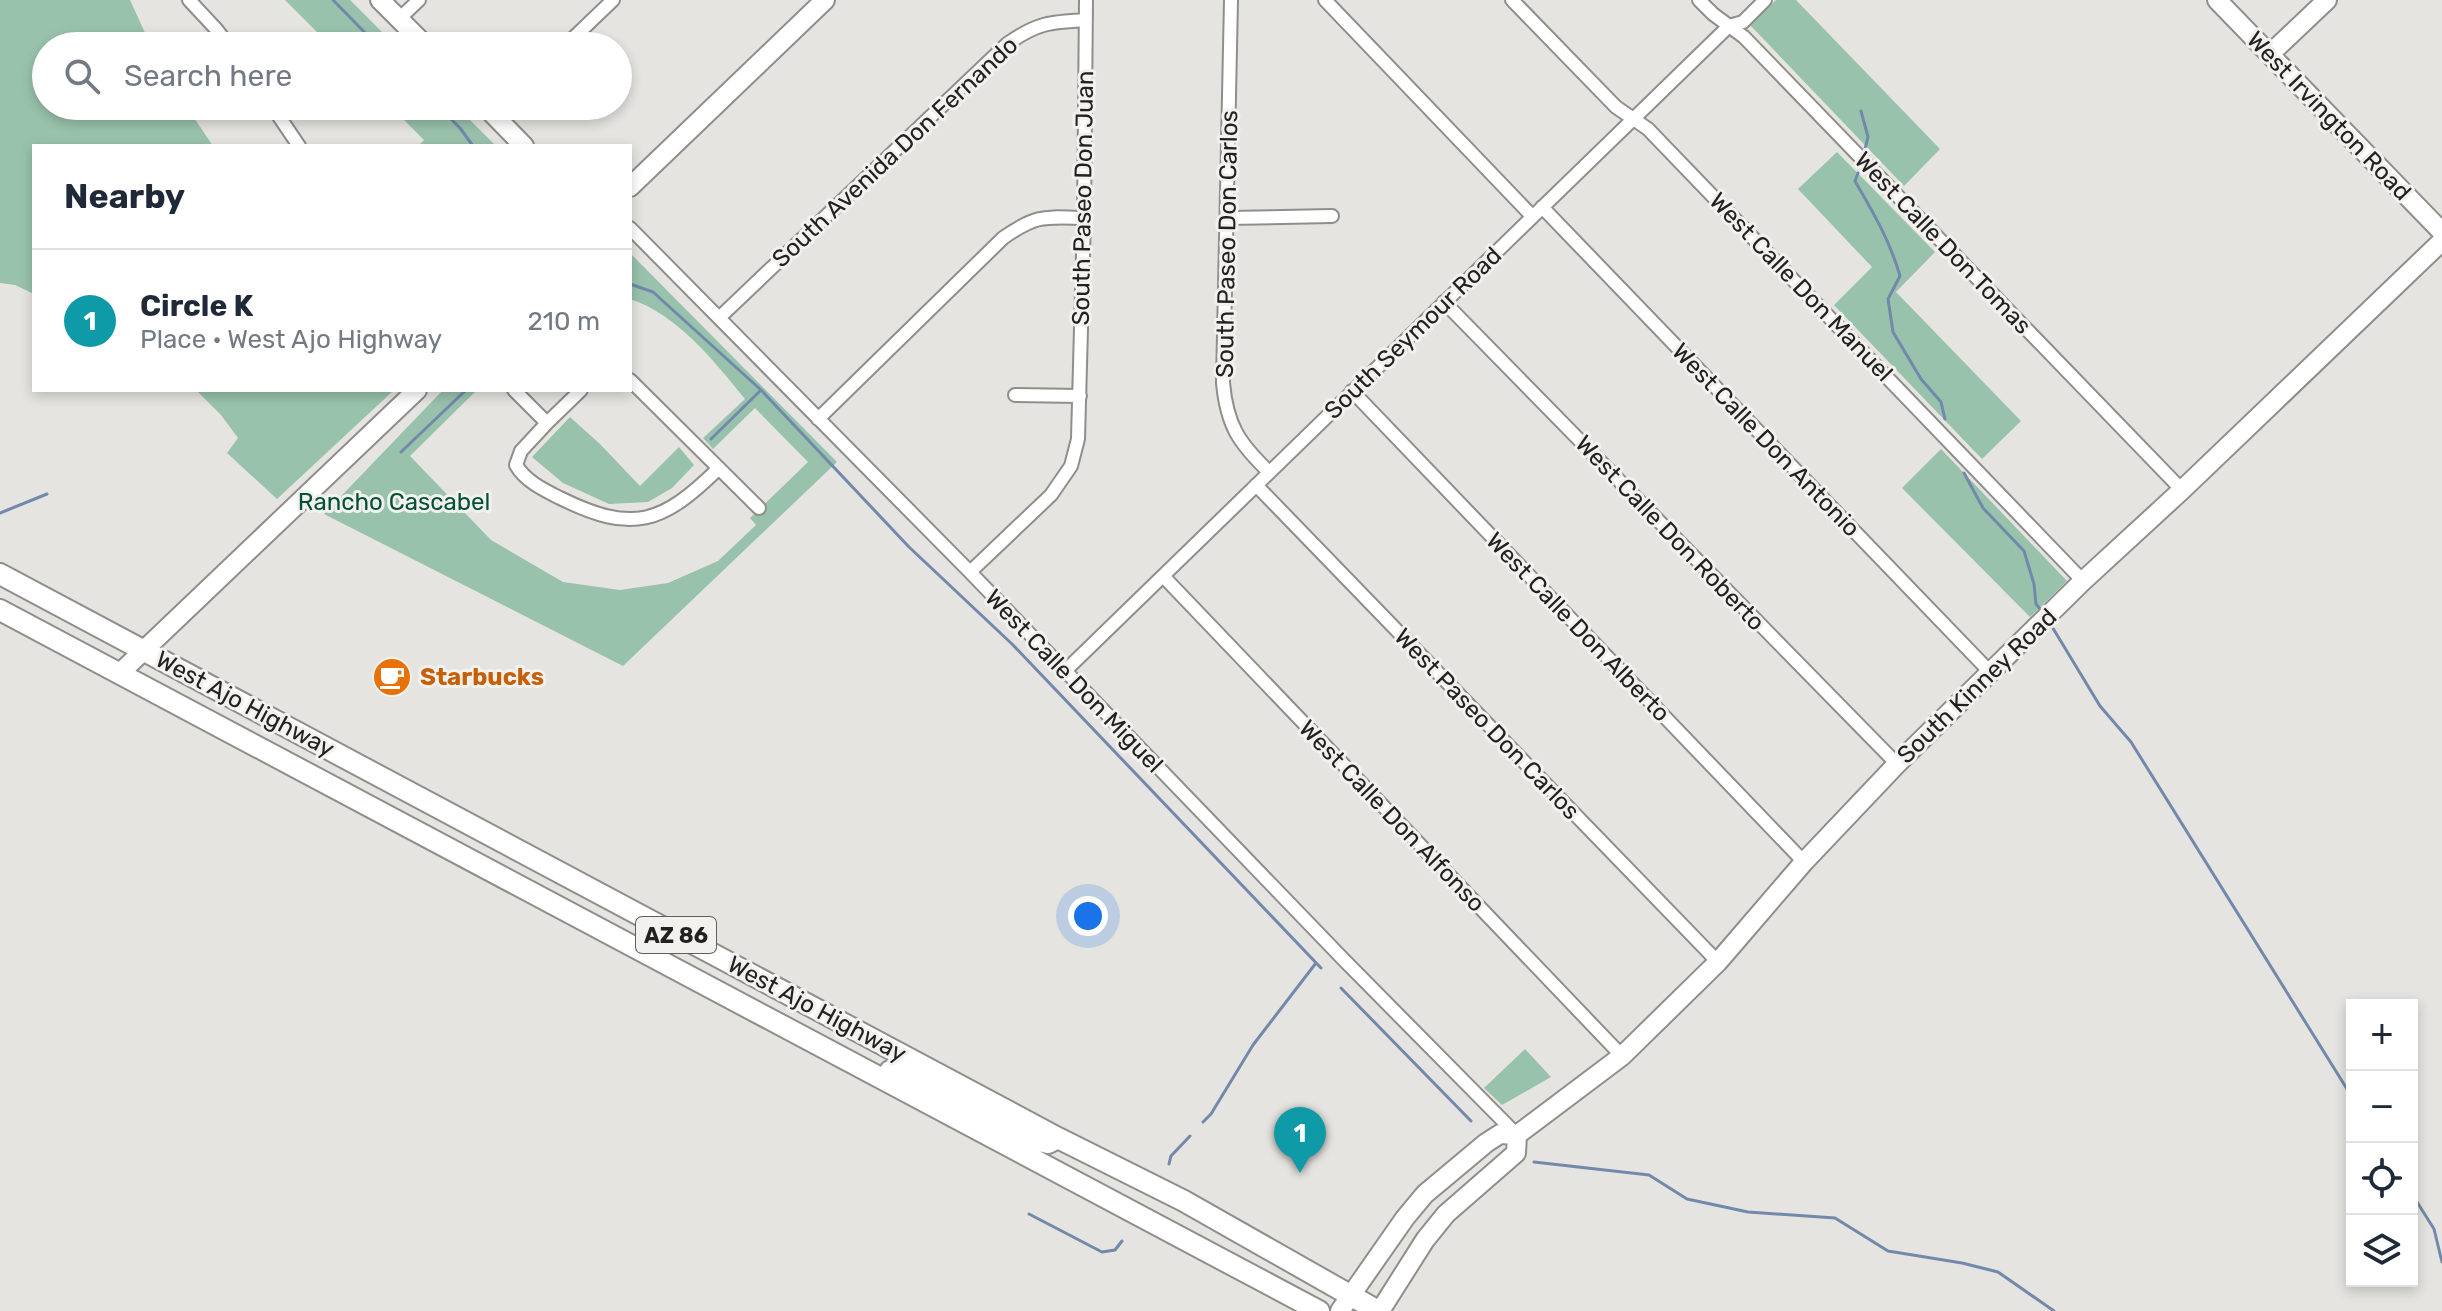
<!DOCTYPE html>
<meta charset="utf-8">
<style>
:root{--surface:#fff;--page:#f2f2f3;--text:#1f2937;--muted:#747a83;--line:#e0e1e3;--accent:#b45309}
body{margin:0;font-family:Rubik,sans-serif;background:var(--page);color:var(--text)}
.controls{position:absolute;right:24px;bottom:24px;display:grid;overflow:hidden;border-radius:0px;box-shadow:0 4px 12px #0003}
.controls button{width:72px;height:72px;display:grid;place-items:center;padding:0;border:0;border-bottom:2px solid var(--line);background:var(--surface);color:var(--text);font:40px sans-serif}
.you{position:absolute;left:1088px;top:916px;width:28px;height:28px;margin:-20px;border:6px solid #fff;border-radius:50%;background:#1a73e8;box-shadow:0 0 0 12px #1a73e833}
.badge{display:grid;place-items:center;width:52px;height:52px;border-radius:50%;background:var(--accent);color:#fff;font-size:26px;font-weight:700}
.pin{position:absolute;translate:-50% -66px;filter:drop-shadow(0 2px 4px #0008)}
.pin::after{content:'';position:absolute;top:42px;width:28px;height:24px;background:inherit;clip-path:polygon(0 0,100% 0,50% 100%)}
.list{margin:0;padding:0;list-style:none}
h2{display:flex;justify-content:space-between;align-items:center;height:104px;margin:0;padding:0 32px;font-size:34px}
h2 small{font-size:26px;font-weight:400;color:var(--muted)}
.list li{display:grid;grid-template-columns:52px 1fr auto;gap:24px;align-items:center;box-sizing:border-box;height:144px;padding:0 32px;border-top:2px solid var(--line)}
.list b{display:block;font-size:30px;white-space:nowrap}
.list p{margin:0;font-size:26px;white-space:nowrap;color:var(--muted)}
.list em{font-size:26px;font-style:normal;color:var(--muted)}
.icon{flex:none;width:44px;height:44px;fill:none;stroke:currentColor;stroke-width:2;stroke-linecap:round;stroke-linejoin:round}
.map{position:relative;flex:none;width:2442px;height:1311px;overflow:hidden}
.search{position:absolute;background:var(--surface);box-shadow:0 4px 12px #0003;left:32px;top:32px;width:600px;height:88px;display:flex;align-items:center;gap:20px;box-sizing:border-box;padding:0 28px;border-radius:44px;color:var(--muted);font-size:30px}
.panel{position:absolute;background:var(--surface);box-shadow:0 4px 12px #0003;left:32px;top:144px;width:600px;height:248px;border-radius:0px}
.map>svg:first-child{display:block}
</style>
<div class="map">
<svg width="2442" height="1311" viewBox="0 0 2442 1311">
<rect width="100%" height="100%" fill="#e5e4e0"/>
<path fill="#99c2ac" d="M 0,0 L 130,0 L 151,46 L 46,46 L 46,106 L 186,106 L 213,146 L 34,146 L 34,294 L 15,285 L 0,283 Z
M 285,0 L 350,0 L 396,46 L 331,46 Z
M 1776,0 L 1796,0 L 1940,149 L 1904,186 L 1750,25 Z
M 390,106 L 456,106 L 496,146 L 418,146 L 424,140 Z
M 1837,152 L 1935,252 L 1896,292 L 2021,421 L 1982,459 L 1834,305 L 1872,267 L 1798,189 Z
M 630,253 L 837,462 L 623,666 L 324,514 L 443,390 L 477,390 L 410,456 L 491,540 L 563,582 L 620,590 L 668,583 L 718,561 L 756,525 L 750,518 L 808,462 L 755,408 L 713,449 L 703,438 L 745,399 C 715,362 677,314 630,299 Z
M 196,390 L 394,390 L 277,499 L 227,453 L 238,438 L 221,415 Z
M 570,417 L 600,444 L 640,486 L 679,447 L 694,465 L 672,488 L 648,502 L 609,504 L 563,483 L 532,457 Z
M 1941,449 L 2067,581 L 2030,617 L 1902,488 Z
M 1525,1049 L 1551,1077 L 1502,1105 L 1484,1088 Z"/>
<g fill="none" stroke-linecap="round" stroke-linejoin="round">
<path stroke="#7289ab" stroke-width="3" d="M 333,0 L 378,46
M 438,106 L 460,128 L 473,146
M 1861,111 L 1868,137 L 1865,149
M 1858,173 L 1855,181 C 1873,212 1890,241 1900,276 L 1888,299 L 1893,332 L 1921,379 L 1941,402 L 1945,419
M 630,284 L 653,292 L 761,390 L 909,547 L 1012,644 L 1321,968
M 711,439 L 760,391
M 401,452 L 466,390
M 1964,473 L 1983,508 L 2024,551 L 2034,584 L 2036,604 L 2040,609
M 0,513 L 47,494
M 2051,625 L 2100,706 L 2131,742 L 2352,1097
M 1341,988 L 1471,1121
M 1203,1122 L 1211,1114 L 1253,1045 L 1316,963
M 1534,1162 L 1649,1175 L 1687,1199 L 1748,1212 L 1835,1218 L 1888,1251 L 1962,1263 L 1998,1272 L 2054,1311
M 1169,1164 L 1171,1156 L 1190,1136
M 2412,1194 L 2434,1229 L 2442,1262
M 1029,1214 L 1102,1252 L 1115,1250 L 1122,1241"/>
<defs>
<path id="street" d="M 189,0 L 217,30 L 229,46
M 1231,0 L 1223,383 C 1227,426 1239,443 1269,472
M 1325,0 L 1532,216
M 1512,0 L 1616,107 L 1648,129 L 2083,581
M 1699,0 L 1713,14 L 1744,37 L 2182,490
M 399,19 L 419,0
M 565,46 L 613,0
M 272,106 L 299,146
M 1542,207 L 1991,673
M 1228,218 L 1332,216
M 630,228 L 970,572 L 1344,960 L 1517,1135
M 1444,302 L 1897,764
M 720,317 L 1007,44 C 1037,23 1049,22 1086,20
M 630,380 L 759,508
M 514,390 L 547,423 L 581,390
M 1352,391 L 1804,862
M 1015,395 L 1080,396
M 818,419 L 1003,238 C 1037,214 1045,217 1084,218
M 547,423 L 521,451 L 516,465 C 525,481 544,490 560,498 C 633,534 662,524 719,468
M 1256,485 L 1718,962
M 970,572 L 1051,495 L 1071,466 L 1078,439 L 1084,218 L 1086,0
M 1163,576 L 1622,1056
M 1064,672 L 1729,26 L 1743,22 L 1765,0"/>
<path id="secondary" d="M 380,0 L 426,46
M 2217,0 L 2442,232
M 2270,54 L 2327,0
M 485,106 L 524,146
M 630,187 L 825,0
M 120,673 L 417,390
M 1340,1311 L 1405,1218 L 1425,1194 L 1486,1143 L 1500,1134 L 1517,1135 L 1622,1056 L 1718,962 L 1804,862 L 1897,764 L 2083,581 L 2182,490 L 2442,241
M 1380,1311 L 1425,1240 L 1446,1214 L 1516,1153 L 1517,1135"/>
<path id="primary" d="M 0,574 L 1058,1138 L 1184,1201 L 1378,1311
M 0,610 L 1319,1311
M 890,1071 L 1031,1139 L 1048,1143 L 1056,1139"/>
</defs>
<use href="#street" stroke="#8f8e8b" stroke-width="16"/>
<use href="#secondary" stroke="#8f8e8b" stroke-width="22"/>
<use href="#primary" stroke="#8f8e8b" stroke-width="24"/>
<use href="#street" stroke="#fff" stroke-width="12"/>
<use href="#secondary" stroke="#fff" stroke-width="18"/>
<use href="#primary" stroke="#fff" stroke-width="20"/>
</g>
<defs>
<symbol id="cafe-disc" viewBox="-11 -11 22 22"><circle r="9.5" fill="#e8710a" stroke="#f2f1ed"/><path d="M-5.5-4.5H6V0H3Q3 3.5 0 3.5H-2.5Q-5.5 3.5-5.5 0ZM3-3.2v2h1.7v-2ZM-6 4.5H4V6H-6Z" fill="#fff"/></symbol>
</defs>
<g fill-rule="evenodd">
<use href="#cafe-disc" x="370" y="655" width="44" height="44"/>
</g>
<g text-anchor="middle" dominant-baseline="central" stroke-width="6" stroke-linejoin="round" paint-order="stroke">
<rect fill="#f2f1ed" stroke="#605f5e" stroke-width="2" x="636" y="917" width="80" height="36" rx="6"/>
<g font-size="22" font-weight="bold" fill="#222120">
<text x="676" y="935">AZ 86</text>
</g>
<g font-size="24" fill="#222120" stroke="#f2f1ed">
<text transform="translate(2329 116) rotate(46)">West Irvington Road</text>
<text transform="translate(895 152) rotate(-43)">South Avenida Don Fernando</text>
<text transform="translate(1083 198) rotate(-89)">South Paseo Don Juan</text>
<text transform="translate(1943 243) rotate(46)">West Calle Don Tomas</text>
<text transform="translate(1227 244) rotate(-89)">South Paseo Don Carlos</text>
<text transform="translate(1801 287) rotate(46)">West Calle Don Manuel</text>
<text transform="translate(1413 333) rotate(-44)">South Seymour Road</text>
<text transform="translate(1766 440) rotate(46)">West Calle Don Antonio</text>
<text transform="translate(1670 533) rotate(46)">West Calle Don Roberto</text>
<text transform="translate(1578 627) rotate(46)">West Calle Don Alberto</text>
<text transform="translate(1074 681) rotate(46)">West Calle Don Miguel</text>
<text transform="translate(1977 686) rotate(-44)">South Kinney Road</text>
<text transform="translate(245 704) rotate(28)">West Ajo Highway</text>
<text transform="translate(1487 724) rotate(46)">West Paseo Don Carlos</text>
<text transform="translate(1392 816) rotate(46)">West Calle Don Alfonso</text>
<text transform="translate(817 1009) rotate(28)">West Ajo Highway</text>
</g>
<g font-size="24" fill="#005235" stroke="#f2f1ed">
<text x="394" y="502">Rancho Cascabel</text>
</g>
<g font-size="24" font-weight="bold" fill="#c56008" stroke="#f2f1ed" text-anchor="start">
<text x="420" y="677">Starbucks</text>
</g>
</g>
</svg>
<div class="controls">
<button>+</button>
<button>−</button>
<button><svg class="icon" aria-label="locate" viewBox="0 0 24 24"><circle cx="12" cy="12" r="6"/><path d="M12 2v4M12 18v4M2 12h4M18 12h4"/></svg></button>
<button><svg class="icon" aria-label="layers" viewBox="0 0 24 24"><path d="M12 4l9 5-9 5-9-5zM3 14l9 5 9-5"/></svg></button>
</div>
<div class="you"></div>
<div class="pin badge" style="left:1300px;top:1173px;background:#0f9aa8">1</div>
<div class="search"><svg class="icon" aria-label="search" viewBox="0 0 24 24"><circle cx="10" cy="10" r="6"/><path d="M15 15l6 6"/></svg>Search here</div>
<section class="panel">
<h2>Nearby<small></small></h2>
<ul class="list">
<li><span class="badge" style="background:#0f9aa8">1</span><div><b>Circle K</b><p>Place · West Ajo Highway</p></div><em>210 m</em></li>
</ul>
</section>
</div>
